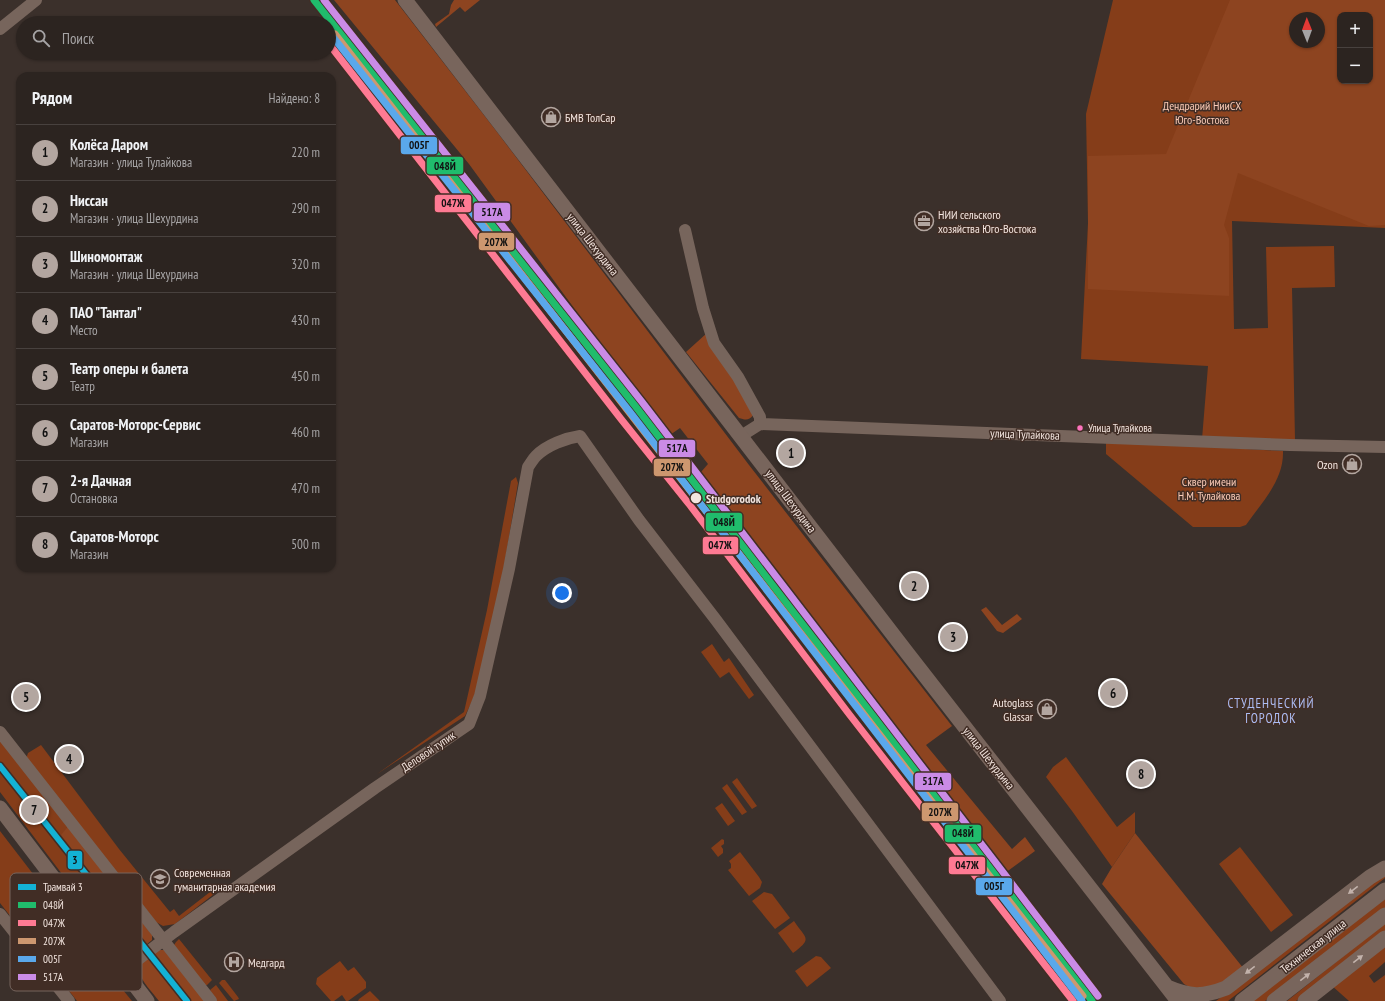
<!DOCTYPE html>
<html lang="ru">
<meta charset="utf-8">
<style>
:root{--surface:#2c2420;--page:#38302d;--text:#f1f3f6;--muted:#a6a4a5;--line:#48413e;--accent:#b3a6a0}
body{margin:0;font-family:"PT Sans Narrow",sans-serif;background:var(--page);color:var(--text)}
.controls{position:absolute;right:12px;top:12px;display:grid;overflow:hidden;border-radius:8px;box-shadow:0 1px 3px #0004}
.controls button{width:36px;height:36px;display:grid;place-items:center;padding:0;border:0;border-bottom:1px solid var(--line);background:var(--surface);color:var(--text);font:20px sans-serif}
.compass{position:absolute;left:1289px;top:12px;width:36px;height:36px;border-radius:50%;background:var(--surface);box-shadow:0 1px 3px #0004;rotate:359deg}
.you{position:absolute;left:562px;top:593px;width:14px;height:14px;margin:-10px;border:3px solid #fff;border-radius:50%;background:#1a73e8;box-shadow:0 0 0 6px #1a73e833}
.badge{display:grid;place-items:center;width:26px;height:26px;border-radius:50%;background:var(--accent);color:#111;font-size:13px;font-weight:700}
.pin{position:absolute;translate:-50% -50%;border:2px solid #fff;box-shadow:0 1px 4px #0006}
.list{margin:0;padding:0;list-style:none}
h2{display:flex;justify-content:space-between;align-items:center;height:52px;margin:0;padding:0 16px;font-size:17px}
h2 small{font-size:13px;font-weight:400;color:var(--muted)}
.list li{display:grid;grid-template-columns:26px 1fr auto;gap:12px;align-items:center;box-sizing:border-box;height:56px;padding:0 16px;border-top:1px solid var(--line)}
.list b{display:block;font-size:15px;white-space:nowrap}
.list p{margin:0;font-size:13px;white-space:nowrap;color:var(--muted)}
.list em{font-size:13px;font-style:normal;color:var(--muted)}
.icon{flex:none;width:22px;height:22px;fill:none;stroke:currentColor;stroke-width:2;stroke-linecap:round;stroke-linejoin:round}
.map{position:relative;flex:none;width:1385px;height:1001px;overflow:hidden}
.search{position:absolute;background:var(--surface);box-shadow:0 1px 3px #0004;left:16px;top:16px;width:320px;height:44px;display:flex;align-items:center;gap:10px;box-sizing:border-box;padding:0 14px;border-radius:22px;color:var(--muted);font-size:15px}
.panel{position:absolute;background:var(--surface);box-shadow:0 1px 3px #0004;left:16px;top:72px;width:320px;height:500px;border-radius:12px}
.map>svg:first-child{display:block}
</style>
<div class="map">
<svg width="1385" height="1001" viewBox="0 0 1385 1001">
<rect width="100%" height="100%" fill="#3b302b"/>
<path fill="#853d19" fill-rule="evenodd" d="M 1113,0 L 1385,0 L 1385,228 L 1232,221 L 1234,329 L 1268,328 L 1266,247 L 1334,246 L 1335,287 L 1292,288 L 1295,440 L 1202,439 L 1208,366 L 1081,359 L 1088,223 L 1086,114 ZM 1340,15 L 1370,15 L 1370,81 L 1340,81 ZM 1295,18 L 1319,18 L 1319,42 L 1295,42 Z
M 1106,441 L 1283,451 C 1284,480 1262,502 1246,525 L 1240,527 L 1193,527 L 1106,454 Z
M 516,477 L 518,483 L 504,567 L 475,695 L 465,716 L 377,774 L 464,712 L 487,610 L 511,481 Z
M 712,644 L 724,662 L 729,658 L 754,695 L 749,699 L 729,672 L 720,678 L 701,652 Z
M 0,739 L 68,826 L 62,835 L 146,945 L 132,955 L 126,956 L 121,952 L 0,792 Z
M 41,745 L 119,849 L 170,912 L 174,909 L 179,916 L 210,892 L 209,890 L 214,886 L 218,891 L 175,924 L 163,926 L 156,922 L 26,759 L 28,753 Z
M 1066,757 L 1117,827 L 1135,812 L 1135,833 L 1112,867 L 1072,811 L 1046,777 L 1053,767 Z
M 737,778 L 757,806 L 752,809 L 732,782 Z
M 727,784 L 747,812 L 742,815 L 722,788 Z
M 722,803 L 735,821 L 728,826 L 715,808 Z
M 0,831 L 113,978 L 132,1001 L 77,1001 L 0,903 Z
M 722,839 L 724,840 L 724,844 L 721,846 L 723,849 L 723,853 L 718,857 L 711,848 Z
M 1240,847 L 1293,915 L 1271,932 L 1219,864 Z
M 740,852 L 759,877 L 762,882 L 760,888 L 749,896 L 728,870 L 731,868 L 731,864 L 729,861 Z
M 1385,871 L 1385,878 L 1228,1001 L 1216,1001 L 1371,880 Z
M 764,892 L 772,894 L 790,918 L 775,929 L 752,901 Z
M 1385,896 L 1385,908 L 1372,919 L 1265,1001 L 1250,1001 Z
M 794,921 C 806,939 813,938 793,953 L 778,933 Z
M 1385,923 L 1385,931 L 1296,1001 L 1287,1001 Z
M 179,939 L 212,980 L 207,985 L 203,985 L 174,945 L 176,942 Z
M 1385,942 L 1385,962 L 1369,976 L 1374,983 L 1385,975 L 1385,1001 L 1349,1001 L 1331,985 Z
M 816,956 L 821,957 L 831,968 L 807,987 L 795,971 Z
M 340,961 L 348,971 L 354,967 L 366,982 L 366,988 L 348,1001 L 346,1001 L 342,995 L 334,1001 L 331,1001 L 316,984 L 317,978 Z
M 222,980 L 225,980 L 238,997 L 239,999 L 234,1001 L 219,983 Z
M 216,985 L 228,1001 L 215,1001 L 210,990 Z
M 370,991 L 380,1001 L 358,1001 L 359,999 Z"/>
<path fill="#8d4420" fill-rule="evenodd" d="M 334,0 L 395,0 L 497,132 L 749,465 L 952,726 L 926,745 L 1012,849 L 1025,837 L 1035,851 L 1005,873 L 701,472 L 708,464 L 680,428 L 670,435 L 635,392 L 469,164 Z
M 454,0 L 480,0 L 465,12 L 460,7 L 436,27 L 435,24 L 449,14 L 451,5 Z
M 1230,0 L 1385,0 L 1385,225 L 1369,226 L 1238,173 L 1224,225 L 1229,238 L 1229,296 L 1088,289 L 1088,156 L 1166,154 ZM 1340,15 L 1370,15 L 1370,81 L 1340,81 ZM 1295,18 L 1319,18 L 1319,42 L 1295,42 Z
M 707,333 L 733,372 L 753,415 C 749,421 745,420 739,418 L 686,352 Z
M 986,607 L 1002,625 L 1017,614 L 1022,619 L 1003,633 L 997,631 L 981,610 Z
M 68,826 L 152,935 L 152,940 L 146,945 L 61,835 Z
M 1135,833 L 1244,969 L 1226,985 L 1193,989 L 1184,984 L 1102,884 L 1112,867 Z
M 159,950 L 164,950 L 207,1001 L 159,1001 C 152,991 137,978 139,965 Z"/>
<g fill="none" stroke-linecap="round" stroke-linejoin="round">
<path stroke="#77655c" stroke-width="12" d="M 0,29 L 36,0
M 685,230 L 703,308 L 714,343 L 738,377 L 760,417 L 760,424
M 741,436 L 760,424 L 1290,445 L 1385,447
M 0,732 L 211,1001
M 0,914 L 69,1001
M 123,971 L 174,932 L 375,788 L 469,724 L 480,696 L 509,569 L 528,467 C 531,463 533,459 536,456 C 547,445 566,438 580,436 L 639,520 L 716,620 L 1000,1001"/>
<path stroke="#78655c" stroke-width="15" d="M 405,0 L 908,654 L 1178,1001
M 0,808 L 147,1001
M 1167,987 C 1190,997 1203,997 1226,988 L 1370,877 L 1385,868
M 1242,1001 L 1385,890
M 1274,1001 L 1385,915
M 1305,1001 L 1385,938"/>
<defs>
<path id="rail-1" d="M 314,0 L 636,407 L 1092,1001"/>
<path id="rail-2" d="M 329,44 L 621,419 L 689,504 L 849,714 L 1073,1001"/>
<path id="rail-3" d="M 335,34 L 1083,996"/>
<path id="rail-4" d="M 329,32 L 630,412 L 1082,1001"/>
<path id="rail-5" d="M 324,0 L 642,402 L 1098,996"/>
</defs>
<use href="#rail-1" stroke="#412d25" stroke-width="10"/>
<use href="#rail-2" stroke="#412d25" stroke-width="10"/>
<use href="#rail-3" stroke="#412d25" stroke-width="10"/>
<use href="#rail-4" stroke="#412d25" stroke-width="10"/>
<use href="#rail-5" stroke="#412d25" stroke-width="10"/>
<use href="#rail-1" stroke="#20bc6c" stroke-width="7"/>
<use href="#rail-2" stroke="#fe7a93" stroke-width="7"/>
<use href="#rail-3" stroke="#cd976f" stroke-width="7"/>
<use href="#rail-4" stroke="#5aa8eb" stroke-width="7"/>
<use href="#rail-5" stroke="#ca8be6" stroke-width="7"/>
<defs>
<path id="tram-1" d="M 0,766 L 187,1001"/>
</defs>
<use href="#tram-1" stroke="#412d25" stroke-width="9"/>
<use href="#tram-1" stroke="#13b2d5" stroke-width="6"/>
</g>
<defs><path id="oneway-solid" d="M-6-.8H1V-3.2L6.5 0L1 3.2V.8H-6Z"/></defs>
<g fill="#c2b2ab">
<use href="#oneway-solid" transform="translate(1353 890) rotate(142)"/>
<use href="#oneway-solid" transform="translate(1358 959) rotate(-38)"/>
<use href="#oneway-solid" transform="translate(1250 970) rotate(142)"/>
<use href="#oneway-solid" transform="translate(1305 977) rotate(-38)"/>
</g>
<defs>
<symbol id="shop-ring" viewBox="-11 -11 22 22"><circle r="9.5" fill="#412d25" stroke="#b3a6a0" stroke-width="1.5"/><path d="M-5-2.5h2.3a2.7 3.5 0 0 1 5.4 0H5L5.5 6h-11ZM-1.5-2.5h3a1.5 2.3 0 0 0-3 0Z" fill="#b3a6a0"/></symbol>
<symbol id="office-ring" viewBox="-11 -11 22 22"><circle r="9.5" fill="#412d25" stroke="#b3a6a0" stroke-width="1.5"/><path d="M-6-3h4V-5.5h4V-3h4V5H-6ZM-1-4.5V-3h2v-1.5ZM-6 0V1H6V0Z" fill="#b3a6a0"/></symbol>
<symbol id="university-ring" viewBox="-11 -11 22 22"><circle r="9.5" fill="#412d25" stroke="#b3a6a0" stroke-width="1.5"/><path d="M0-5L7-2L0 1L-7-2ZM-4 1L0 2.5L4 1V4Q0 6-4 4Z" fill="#b3a6a0"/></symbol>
<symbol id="hospital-ring" viewBox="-11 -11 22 22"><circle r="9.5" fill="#412d25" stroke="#b3a6a0" stroke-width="1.5"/><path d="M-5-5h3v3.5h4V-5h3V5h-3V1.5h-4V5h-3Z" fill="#b3a6a0"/></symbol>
</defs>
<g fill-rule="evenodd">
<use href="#shop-ring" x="540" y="106" width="22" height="22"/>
<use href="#office-ring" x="913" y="210" width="22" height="22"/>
<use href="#shop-ring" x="1341" y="453" width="22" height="22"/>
<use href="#shop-ring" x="1036" y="698" width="22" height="22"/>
<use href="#university-ring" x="149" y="868" width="22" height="22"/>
<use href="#hospital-ring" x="223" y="951" width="22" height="22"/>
</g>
<circle fill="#fc73be" stroke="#412d25" stroke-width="1.5" cx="1080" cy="428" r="3.5"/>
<circle fill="#f3e5df" stroke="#412d25" stroke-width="1.5" cx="696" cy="498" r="6"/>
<g text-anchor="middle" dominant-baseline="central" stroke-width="3" stroke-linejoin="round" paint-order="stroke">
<g font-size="11" fill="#f3e5df" stroke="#412d25" text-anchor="start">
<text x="1088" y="428">Улица Тулайкова</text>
</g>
<g font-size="12" fill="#facab6" stroke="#412d25">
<text x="1202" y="105">Дендрарий НииСХ<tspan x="1202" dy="14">Юго-Востока</tspan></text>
<text x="1209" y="481">Сквер имени<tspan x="1209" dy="14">Н.М. Тулайкова</tspan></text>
</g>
<g font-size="12" fill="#f3e5df" stroke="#412d25" text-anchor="start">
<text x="565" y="117">БМВ ТолСар</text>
<text x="938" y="214">НИИ сельского<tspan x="938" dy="14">хозяйства Юго-Востока</tspan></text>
<text x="1338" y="464" text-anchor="end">Ozon</text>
<text x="1033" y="702" text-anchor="end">Autoglass<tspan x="1033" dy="14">Glassar</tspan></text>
<text x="174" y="872">Современная<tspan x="174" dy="14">гуманитарная академия</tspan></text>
<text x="248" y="962">Медгард</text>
</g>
<g font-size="12" fill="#f3e5df" stroke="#412d25">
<text transform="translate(593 244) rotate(52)">улица Шехурдина</text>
<text transform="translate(1025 434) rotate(2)">улица Тулайкова</text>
<text transform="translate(791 501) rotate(53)">улица Шехурдина</text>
<text transform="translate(428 751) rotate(-34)">Деловой тупик</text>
<text transform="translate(989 758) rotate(52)">улица Шехурдина</text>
<text transform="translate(1313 946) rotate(-38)">Техническая улица</text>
</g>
<g font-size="12" font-weight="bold" fill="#f3e5df" stroke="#412d25" text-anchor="start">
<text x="706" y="498">Studgorodok</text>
</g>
<g font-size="13" letter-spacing="1" fill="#acbdf4" stroke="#412d25">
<text x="1271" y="703">СТУДЕНЧЕСКИЙ<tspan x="1271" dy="15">ГОРОДОК</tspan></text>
</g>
</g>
<rect x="10" y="873" width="132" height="118" rx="6" fill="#412d25" stroke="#76645d" stroke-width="1"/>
<rect x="18" y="884" width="18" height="6" fill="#13b2d5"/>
<rect x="18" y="902" width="18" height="6" fill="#20bc6c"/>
<rect x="18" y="920" width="18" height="6" fill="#fe7a93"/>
<rect x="18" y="938" width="18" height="6" fill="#cd976f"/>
<rect x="18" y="956" width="18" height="6" fill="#5aa8eb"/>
<rect x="18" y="974" width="18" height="6" fill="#ca8be6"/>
<g font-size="11" fill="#f3e5df">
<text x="43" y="891">Трамвай 3</text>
<text x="43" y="909">048Й</text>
<text x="43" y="927">047Ж</text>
<text x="43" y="945">207Ж</text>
<text x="43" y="963">005Г</text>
<text x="43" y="981">517А</text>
</g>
<g stroke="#412d25" stroke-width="1.5">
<rect x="400" y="136" width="38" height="19" rx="4" fill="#5aa8eb"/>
<rect x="426" y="156" width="38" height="19" rx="4" fill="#20bc6c"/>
<rect x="434" y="194" width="38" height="19" rx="4" fill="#fe7a93"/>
<rect x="473" y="202" width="38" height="20" rx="4" fill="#ca8be6"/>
<rect x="478" y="232" width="37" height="19" rx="4" fill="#cd976f"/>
<rect x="658" y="439" width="38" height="19" rx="4" fill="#ca8be6"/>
<rect x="653" y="458" width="38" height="19" rx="4" fill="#cd976f"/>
<rect x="705" y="512" width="38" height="20" rx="4" fill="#20bc6c"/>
<rect x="702" y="536" width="37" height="19" rx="4" fill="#fe7a93"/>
<rect x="914" y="772" width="38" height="19" rx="4" fill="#ca8be6"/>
<rect x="921" y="802" width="38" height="20" rx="4" fill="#cd976f"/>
<rect x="944" y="824" width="38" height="19" rx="4" fill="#20bc6c"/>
<rect x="67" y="850" width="16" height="20" rx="4" fill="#13b2d5"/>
<rect x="948" y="856" width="38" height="19" rx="4" fill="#fe7a93"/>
<rect x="975" y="877" width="38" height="19" rx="4" fill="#5aa8eb"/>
</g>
<g font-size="11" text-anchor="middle" font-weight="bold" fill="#111">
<text x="419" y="149">005Г</text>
<text x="445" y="170">048Й</text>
<text x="453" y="207">047Ж</text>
<text x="492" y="216">517А</text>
<text x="496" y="246">207Ж</text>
<text x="677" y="452">517А</text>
<text x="672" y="471">207Ж</text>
<text x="724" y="526">048Й</text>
<text x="720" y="549">047Ж</text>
<text x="933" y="785">517А</text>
<text x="940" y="816">207Ж</text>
<text x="963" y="837">048Й</text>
<text x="75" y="864">3</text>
<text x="967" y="869">047Ж</text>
<text x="994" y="890">005Г</text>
</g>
</svg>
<div class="controls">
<button>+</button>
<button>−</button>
</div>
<svg class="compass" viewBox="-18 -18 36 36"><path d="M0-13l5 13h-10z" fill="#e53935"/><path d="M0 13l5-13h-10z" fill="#a6a4a5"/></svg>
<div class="you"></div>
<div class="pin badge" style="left:791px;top:453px">1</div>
<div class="pin badge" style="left:914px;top:586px">2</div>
<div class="pin badge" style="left:953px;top:637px">3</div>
<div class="pin badge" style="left:69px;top:759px">4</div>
<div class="pin badge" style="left:26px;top:697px">5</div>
<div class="pin badge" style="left:1113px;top:693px">6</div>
<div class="pin badge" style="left:34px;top:810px">7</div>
<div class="pin badge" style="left:1141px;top:774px">8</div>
<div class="search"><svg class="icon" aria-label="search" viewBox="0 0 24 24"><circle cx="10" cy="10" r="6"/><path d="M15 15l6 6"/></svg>Поиск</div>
<section class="panel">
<h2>Рядом<small>Найдено: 8</small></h2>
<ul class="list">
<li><span class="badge">1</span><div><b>Колёса Даром</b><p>Магазин · улица Тулайкова</p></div><em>220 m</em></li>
<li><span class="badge">2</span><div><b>Ниссан</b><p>Магазин · улица Шехурдина</p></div><em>290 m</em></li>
<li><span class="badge">3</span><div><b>Шиномонтаж</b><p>Магазин · улица Шехурдина</p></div><em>320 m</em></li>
<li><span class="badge">4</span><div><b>ПАО &quot;Тантал&quot;</b><p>Место</p></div><em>430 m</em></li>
<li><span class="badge">5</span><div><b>Театр оперы и балета</b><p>Театр</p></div><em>450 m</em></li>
<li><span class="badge">6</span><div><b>Саратов-Моторс-Сервис</b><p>Магазин</p></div><em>460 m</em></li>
<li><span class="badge">7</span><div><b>2-я Дачная</b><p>Остановка</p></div><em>470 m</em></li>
<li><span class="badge">8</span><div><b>Саратов-Моторс</b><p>Магазин</p></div><em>500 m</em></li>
</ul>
</section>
</div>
